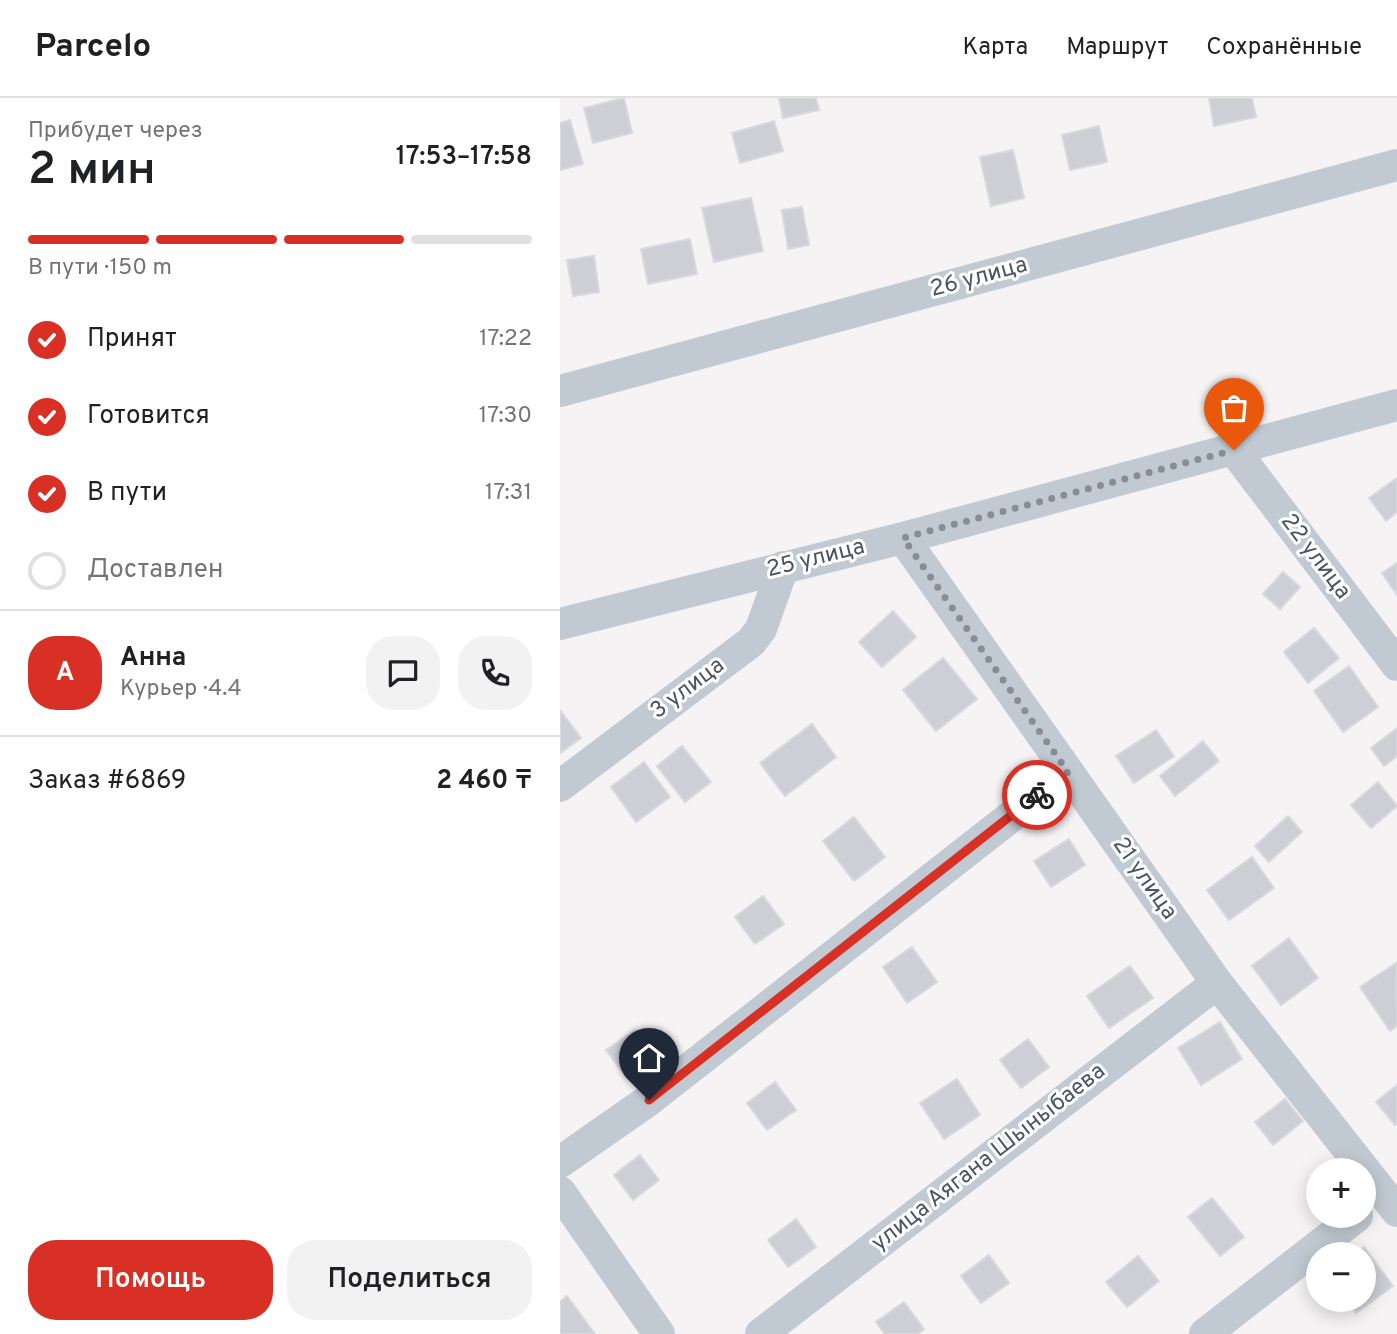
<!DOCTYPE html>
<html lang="ru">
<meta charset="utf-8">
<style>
body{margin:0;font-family:Overpass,sans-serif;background:#f2f2f2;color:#202124;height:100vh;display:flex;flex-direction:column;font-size:26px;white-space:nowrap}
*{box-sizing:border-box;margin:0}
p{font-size:23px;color:#757577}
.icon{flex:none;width:38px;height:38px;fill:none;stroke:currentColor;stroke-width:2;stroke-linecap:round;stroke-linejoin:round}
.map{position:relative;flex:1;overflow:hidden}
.side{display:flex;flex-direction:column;background:#fff;width:560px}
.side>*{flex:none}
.buttons{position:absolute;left:746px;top:1060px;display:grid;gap:14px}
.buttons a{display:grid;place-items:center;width:70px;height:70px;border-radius:50%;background:#fff;box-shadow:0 4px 18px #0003;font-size:35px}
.pin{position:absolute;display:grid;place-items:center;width:60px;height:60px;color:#fff;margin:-72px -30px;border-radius:50% 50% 50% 0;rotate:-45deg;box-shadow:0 0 7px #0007}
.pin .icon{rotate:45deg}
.courier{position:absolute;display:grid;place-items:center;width:70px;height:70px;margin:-35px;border:5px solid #d93025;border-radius:50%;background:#fff;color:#222;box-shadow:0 2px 9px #0007}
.overview em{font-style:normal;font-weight:600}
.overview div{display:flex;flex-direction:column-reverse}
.overview{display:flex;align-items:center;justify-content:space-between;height:119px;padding:0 28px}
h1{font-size:46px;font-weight:600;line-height:52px}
.bar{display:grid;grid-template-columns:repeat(4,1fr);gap:10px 7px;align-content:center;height:84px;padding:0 28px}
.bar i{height:9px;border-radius:5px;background:#e0e0e0}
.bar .current{background:#d93025}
.bar p{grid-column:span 4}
.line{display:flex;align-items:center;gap:18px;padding:0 28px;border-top:2px solid #e0e0e0}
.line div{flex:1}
.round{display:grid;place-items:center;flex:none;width:74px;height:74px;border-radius:28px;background:#f2f2f2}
ol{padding:0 28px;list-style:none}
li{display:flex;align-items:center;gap:21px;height:77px}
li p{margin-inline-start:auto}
li .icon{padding:7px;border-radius:50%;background:#d93025;color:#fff;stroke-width:4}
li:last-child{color:#757577}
li i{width:38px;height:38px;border:4px solid #e0e0e0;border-radius:50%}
.primary-button{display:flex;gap:14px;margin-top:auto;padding:14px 28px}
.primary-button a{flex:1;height:80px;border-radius:28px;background:#d93025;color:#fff;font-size:28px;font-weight:600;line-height:80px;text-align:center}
.primary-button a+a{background:#f2f2f2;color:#202124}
header{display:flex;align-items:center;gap:42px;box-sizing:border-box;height:98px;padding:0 35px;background:#fff;border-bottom:2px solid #e0e0e0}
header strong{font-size:33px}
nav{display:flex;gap:38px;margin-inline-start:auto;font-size:24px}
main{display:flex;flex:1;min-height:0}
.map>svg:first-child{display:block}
.building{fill:#cdcfd5;stroke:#d7d9de;stroke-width:2}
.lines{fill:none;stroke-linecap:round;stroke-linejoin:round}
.minor{stroke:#c1cad2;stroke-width:32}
.done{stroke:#868d94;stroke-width:7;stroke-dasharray:0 12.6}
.route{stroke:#d93025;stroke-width:9}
.labels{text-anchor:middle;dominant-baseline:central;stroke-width:6;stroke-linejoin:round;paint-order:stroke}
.street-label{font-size:23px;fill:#4a5661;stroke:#fff}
</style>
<header>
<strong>Parcelo</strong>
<nav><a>Карта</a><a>Маршрут</a><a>Сохранённые</a></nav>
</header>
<main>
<section class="side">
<div class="overview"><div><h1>2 мин</h1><p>Прибудет через</p></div><em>17:53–17:58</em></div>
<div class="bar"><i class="current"></i><i class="current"></i><i class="current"></i><i></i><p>В пути · 150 m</p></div>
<ol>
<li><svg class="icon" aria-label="check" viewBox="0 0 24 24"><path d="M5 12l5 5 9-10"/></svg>Принят<p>17:22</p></li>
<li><svg class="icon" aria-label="check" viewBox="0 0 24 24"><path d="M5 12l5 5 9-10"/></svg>Готовится<p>17:30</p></li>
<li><svg class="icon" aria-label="check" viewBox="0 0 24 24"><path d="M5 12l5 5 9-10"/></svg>В пути<p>17:31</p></li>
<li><i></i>Доставлен</li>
</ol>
<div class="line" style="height:126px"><b class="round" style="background:#d93025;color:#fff">А</b><div><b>Анна</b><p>Курьер · 4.4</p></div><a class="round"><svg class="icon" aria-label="chat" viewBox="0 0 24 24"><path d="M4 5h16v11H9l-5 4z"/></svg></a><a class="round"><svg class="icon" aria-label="phone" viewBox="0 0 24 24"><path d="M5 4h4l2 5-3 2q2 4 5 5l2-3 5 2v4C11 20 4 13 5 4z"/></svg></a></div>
<div class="line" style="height:91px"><div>Заказ #6869</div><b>2 460 ₸</b></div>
<div class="primary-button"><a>Помощь</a><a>Поделиться</a></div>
</section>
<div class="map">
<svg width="837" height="1236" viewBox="0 0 837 1236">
<rect width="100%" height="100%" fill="#f5f3f3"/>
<path class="building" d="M64 0 72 35 33 45 24 10Z
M219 0H256L259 12 223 20Z
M649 0H692L696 19 654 28Z
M10 22 23 66 0 72V25Z
M214 23 223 53 180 65 172 35Z
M539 28 547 64 510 72 502 37Z
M453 52 464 100 431 108 420 59Z
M191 100 203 153 154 164 142 110Z
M242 109 249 147 228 151 222 112Z
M130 141 137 176 88 186 81 151Z
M34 158 39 194 13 198 7 162Z
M837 380V414L826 423 809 400Z
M837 465V497L822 475Z
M723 474 740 489 720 511 703 496Z
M333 513 356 539 322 569 299 544Z
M754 530 779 560 748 585 724 554Z
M383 560 417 601 376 633 343 592Z
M789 568 818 609 783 634 754 593Z
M0 612 21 640 0 655Z
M252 626 276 659 225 698 200 665Z
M837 630V658L824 668 811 650Z
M596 632 614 658 574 685 556 658Z
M643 643 659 663 615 698 600 678Z
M122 648 151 684 125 704 97 668Z
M84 664 110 699 76 724 51 689Z
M818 684 837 708 811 730 791 707Z
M728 718 742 734 709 764 695 748Z
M294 719 325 759 294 783 263 743Z
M509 741 525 767 491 789 474 763Z
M692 759 714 790 669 822 647 792Z
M203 798 224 826 195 846 175 819Z
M729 840 758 880 721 907 692 868Z
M352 849 377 884 347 905 323 869Z
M836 865 837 928 830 933 800 889Z
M570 868 593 900 549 930 527 898Z
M660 924 682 961 641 987 618 950Z
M75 932 95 959 67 980 46 952Z
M468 941 489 969 461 990 440 962Z
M397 981 420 1017 384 1041 360 1005Z
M215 984 236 1012 207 1032 187 1005Z
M837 987V1026L835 1027 816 1004Z
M725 1001 743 1023 713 1047 695 1024Z
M80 1057 99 1082 73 1102 54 1077Z
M652 1100 684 1139 660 1158 628 1119Z
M236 1121 256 1149 228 1169 208 1142Z
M804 1149 833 1188 796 1215 787 1202H803V1157H793Z
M429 1157 449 1185 421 1205 401 1178Z
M578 1158 599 1183 567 1209 546 1184Z
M7 1198 35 1236H0V1204Z
M344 1204 364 1231 358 1236H325L316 1224Z"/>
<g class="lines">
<path class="minor" d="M0 293 837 67
M674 352 837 567
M343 440 657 885 837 1113
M0 526 343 440 837 307
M0 688 191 544 201 531 223 469
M0 1064 89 1002 508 674
M0 1094 99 1236
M201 1236 657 885
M645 1236 797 1118"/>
</g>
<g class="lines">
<path class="done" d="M477 697 508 674 343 440 674 352"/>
<path class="route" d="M89 1002 477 697"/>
</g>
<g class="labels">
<g class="street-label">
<text transform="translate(419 180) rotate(-15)">26 улица</text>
<text transform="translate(755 459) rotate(53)">22 улица</text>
<text transform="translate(256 461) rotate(-14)">25 улица</text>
<text transform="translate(128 591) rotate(-37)">3 улица</text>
<text transform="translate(584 781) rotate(55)">21 улица</text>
<text transform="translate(429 1060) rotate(-38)">улица Аягана Шыныбаева</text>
</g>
</g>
</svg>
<div class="buttons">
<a>+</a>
<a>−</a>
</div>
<div class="pin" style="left:674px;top:352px;background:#ea580c"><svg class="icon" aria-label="bag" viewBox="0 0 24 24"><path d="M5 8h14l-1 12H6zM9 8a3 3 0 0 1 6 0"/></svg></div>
<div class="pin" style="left:89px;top:1002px;background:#1f2937"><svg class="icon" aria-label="home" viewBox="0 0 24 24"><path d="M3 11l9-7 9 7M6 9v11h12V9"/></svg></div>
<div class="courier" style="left:477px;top:697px"><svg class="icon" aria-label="bike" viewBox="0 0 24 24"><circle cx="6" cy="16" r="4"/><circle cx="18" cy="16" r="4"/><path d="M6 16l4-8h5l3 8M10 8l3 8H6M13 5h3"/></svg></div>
</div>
</main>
